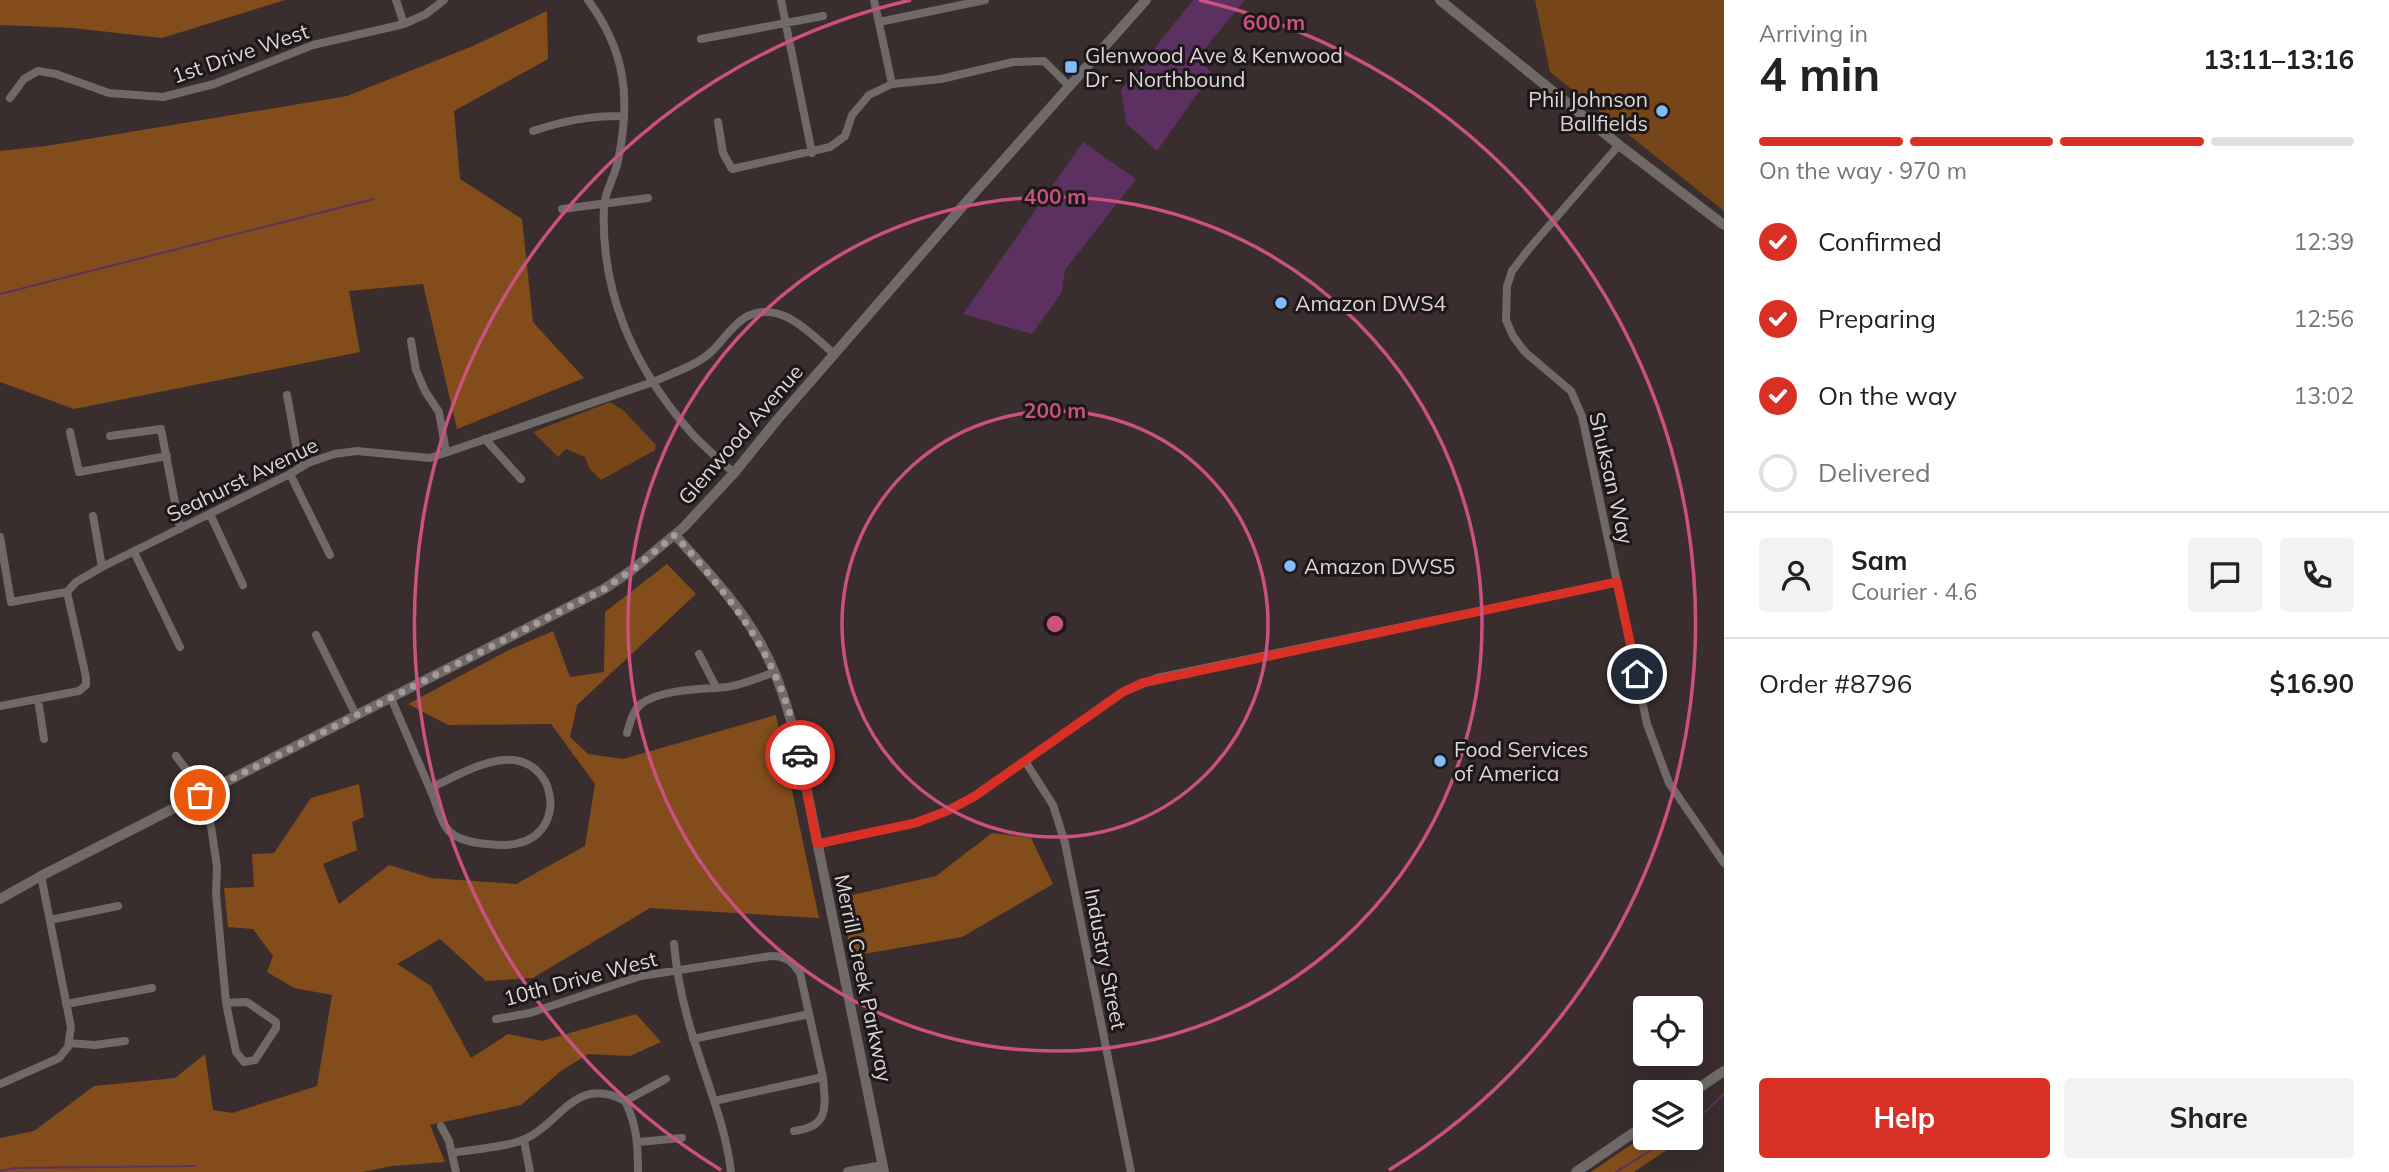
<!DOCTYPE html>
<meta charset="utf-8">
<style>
body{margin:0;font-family:Mulish,sans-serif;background:#f2f2f2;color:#222;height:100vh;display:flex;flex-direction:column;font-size:26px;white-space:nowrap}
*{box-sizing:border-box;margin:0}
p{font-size:23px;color:#767676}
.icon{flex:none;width:38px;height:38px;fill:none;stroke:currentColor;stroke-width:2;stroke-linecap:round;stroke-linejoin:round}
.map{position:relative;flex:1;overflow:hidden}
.panel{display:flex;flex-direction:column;background:#fff;width:665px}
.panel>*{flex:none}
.tools{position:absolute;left:1633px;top:996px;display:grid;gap:14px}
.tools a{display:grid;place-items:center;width:70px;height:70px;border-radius:7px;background:#fff;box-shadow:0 7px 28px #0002;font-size:35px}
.pin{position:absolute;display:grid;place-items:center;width:60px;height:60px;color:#fff;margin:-30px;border:4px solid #fff;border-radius:50%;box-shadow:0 2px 7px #0007}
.courier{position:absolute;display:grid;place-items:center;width:70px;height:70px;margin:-35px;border:5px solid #d93025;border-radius:50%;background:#fff;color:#222;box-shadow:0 2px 9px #0007}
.overview em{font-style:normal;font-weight:700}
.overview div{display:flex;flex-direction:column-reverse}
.overview{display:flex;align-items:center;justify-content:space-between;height:119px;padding:0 35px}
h1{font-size:46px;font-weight:700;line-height:52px}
.bar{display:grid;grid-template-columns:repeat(4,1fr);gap:10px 7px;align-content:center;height:84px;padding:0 35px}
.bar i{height:9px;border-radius:5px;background:#e0e0e0}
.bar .on{background:#d93025}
.bar p{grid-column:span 4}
.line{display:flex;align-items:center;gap:18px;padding:0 35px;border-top:2px solid #e0e0e0}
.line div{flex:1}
.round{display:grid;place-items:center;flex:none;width:74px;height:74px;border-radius:7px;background:#f2f2f2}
ol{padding:0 35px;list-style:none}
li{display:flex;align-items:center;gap:21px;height:77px}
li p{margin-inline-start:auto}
li .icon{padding:7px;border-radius:50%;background:#d93025;color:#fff;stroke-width:4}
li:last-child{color:#767676}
li i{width:38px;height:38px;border:4px solid #e0e0e0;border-radius:50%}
.primary-button{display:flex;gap:14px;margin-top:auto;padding:14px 35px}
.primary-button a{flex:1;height:80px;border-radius:7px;background:#d93025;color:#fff;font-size:28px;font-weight:700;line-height:80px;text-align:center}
.primary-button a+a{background:#f2f2f2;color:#222}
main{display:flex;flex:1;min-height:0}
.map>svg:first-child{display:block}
.green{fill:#764619}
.forest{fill:#824d1b}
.water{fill:#5c3162}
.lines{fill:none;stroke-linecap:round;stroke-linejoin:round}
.stream{stroke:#5c3162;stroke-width:2}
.minor{stroke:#6f6968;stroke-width:8}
.tertiary{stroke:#6f6968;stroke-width:10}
.done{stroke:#a49b9c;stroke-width:7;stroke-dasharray:0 12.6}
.route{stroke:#d93025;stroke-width:9}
.ring{fill:none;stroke:#ca5180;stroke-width:3.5}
.poi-dot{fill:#80bdfa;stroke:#1c1718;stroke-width:2.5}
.labels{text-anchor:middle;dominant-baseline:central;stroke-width:6;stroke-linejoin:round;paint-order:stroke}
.street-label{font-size:21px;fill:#ded6d7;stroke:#1c1718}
.poi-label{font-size:21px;fill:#ded6d7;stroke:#1c1718;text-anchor:start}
.centre{fill:#ca5180;stroke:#1c1718;stroke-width:3.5}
.ring-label{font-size:21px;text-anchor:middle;font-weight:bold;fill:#ca5180;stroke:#1c1718;stroke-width:6;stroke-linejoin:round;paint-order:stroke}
</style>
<main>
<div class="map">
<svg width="1724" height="1172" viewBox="0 0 1724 1172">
<rect width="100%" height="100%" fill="#392d2e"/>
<path class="green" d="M1535 0H1724V211L1550 72Z
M610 402 624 411 656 445 655 450 601 480 589 468 585 457 566 449 558 457 533 432Z"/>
<path class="forest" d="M0 0H285L162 38 73 28 0 25Z
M547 11 548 59 454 111 460 179 522 219 533 322 584 378 457 429 423 284 349 291 360 352 74 409 0 382V151L46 146 347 96 473 46Z
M667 564 696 594 577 705 570 737 588 754 623 759 776 715 819 918 650 908 533 978 486 981 440 939 397 964 431 986 471 1058 508 1034 542 1041 636 1014 661 1042 630 1056 588 1054 561 1071 521 1105 430 1125 445 1162 392 1166 363 1172H0V1138L34 1131 94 1086 175 1078 205 1054 213 1110 232 1113 317 1086 332 995 294 988 267 972 273 956 253 929 228 927 224 888 254 887 252 854 274 853 311 798 359 784 364 817 352 822 357 850 323 864 339 904 389 865 431 878 516 884 585 846 595 784 551 724 448 725 408 704 507 651 553 631 570 677 604 672 605 612Z
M992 833 1031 838 1053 884 962 937 852 956 839 898 936 876Z
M1645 1135V1138H1669L1674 1145 1634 1172H1591Z"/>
<path class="water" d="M1193 0H1245L1197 58 1212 73 1157 151 1126 123 1121 90Z
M1083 142 1136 179 1065 270 1062 292 1032 334 963 314Z"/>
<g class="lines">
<path class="stream" d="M0 294 374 199
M1690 1126 1724 1094
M0 1171 16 1168 195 1166
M1616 1172 1666 1141"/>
<path class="minor" d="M396 0 404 24
M588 0C626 52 631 98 618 161 615 176 605 191 604 206 600 290 633 366 688 429 701 445 718 458 734 473
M781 0 812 153
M874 0 892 84
M879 22 985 0
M701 39 823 16
M10 98 24 79 38 71 56 74 109 93 163 97 214 84 313 45 404 24 426 14 444 0
M718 122 723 153 732 169 830 147 845 136 852 115 869 95 892 84 941 79 1013 62 1044 61 1070 87
M533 131C566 120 590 116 624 116
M1619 145 1528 250 1512 271 1507 286 1506 320 1513 336 1525 352 1571 391 1582 416 1647 724 1669 783 1724 863
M562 209 648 198
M411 341 416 370 425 391 439 412 446 452
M287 395 300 468
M70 432 79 472 167 456
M110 436 161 429 180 529
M485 439 521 479
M290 474 330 555
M210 514 243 585
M93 516 102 567
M0 537 11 602 67 592
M134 552 180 647
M67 592 76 582 102 567 290 474 308 463 334 454 357 451 430 458 653 382C672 373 696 366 711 352 723 341 732 325 746 317 780 299 810 333 834 354
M316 635 356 715
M699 654 716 687
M391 698C405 731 419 763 433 796 437 806 441 822 448 830 457 840 475 843 487 844 497 845 510 846 519 843 568 831 557 756 504 760 479 762 453 778 430 788
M38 699 44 739
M0 706 79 691 86 685V677L67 592
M627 733C630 723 632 712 641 704 660 689 704 689 727 687 743 685 760 677 775 672
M176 756 199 787 211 826 217 867 216 894 226 1003 236 1052 244 1062 255 1060 276 1028V1022L247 1002 226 1003
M1025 761 1053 805 1065 843 1131 1172
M817 844 915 823 947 811 975 796 1123 692 1157 678 1617 582
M50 920 118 906
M674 944C677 977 684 1009 694 1040 707 1083 726 1127 731 1172
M66 1004 152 988
M496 1019 530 1013 641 976 771 956C786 956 792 961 800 973L823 1077C825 1105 831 1127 794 1131
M693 1039 809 1014
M69 1043 95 1045 125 1041
M0 1084 59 1058 68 1047 71 1027 41 876
M625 1101C637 1125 638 1146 638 1172
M714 1101 823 1077
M441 1126 449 1141 456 1172
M524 1140 530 1172
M638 1142 682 1138
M452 1153C473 1149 510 1147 527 1138 562 1121 576 1075 625 1101L666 1079"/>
<path class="tertiary" d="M1440 0 1619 145 1724 225
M675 535C706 570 740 605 762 646 779 677 789 712 798 747L884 1172
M0 899 41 876 604 589 632 570 684 527 734 473 777 420 969 199 1146 0
M1690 1094 1724 1071
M848 1172 883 1166
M1576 1172 1645 1125"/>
</g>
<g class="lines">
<path class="done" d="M200 795 604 589 632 570 675 535C737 605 782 660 800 755"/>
<path class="route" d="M800 755 817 844 915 823 947 811 975 796 1123 692 1142 683 1617 582 1637 674"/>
</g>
<g class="ring">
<circle cx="1055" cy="624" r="213"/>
<circle cx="1055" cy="624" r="427"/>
<path d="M721 1170A640 640 0 0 1 911 0M1199 0A640 640 0 0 1 1389 1170"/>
</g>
<g class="poi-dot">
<rect x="1064" y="60" width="14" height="14" rx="3.5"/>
<circle cx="1662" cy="111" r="7"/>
<circle cx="1281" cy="303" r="7"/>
<circle cx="1290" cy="566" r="7"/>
<circle cx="1440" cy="761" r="7"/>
</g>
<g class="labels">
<g class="street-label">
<text transform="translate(240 53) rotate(-19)">1st Drive West</text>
<text transform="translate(740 434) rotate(-49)">Glenwood Avenue</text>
<text transform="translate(1612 478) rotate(77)">Shuksan Way</text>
<text transform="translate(242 479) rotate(-26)">Seahurst Avenue</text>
<text transform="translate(1106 959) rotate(79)">Industry Street</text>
<text transform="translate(580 978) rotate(-15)">10th Drive West</text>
<text transform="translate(864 978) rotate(78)">Merrill Creek Parkway</text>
</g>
<g class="poi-label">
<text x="1085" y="55">Glenwood Ave &amp; Kenwood<tspan x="1085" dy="24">Dr - Northbound</tspan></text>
<text x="1648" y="99" text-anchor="end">Phil Johnson<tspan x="1648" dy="24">Ballfields</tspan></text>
<text x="1295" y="303">Amazon DWS4</text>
<text x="1304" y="566">Amazon DWS5</text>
<text x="1454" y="749">Food Services<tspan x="1454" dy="24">of America</tspan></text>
</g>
</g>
<circle cx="1055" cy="624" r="10" class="centre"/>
<g class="ring-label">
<text x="1274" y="30">600 m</text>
<text x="1055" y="204">400 m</text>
<text x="1055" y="418">200 m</text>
</g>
</svg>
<div class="tools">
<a><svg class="icon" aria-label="locate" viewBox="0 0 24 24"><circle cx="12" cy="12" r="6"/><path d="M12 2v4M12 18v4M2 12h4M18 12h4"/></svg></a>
<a><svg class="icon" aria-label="layers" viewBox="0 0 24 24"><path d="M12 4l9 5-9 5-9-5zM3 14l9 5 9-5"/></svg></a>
</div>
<div class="pin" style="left:200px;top:795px;background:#ea580c"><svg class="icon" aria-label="bag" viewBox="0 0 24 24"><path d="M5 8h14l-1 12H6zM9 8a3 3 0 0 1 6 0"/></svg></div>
<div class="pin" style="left:1637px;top:674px;background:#1f2937"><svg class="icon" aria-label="home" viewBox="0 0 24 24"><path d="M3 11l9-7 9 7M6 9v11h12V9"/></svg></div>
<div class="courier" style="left:800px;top:755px"><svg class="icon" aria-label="car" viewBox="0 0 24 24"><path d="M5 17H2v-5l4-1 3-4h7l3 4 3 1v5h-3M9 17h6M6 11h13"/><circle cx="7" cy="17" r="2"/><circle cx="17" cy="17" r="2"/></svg></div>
</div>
<section class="panel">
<div class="overview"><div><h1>4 min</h1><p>Arriving in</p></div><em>13:11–13:16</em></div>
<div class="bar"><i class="on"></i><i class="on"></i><i class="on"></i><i></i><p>On the way · 970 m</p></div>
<ol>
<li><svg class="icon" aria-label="check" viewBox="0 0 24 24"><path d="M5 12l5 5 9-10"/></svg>Confirmed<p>12:39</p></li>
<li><svg class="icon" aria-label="check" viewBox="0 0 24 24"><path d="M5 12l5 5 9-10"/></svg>Preparing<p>12:56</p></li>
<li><svg class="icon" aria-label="check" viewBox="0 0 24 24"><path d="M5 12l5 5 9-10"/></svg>On the way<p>13:02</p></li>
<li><i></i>Delivered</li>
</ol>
<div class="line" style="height:126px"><a class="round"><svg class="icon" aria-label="person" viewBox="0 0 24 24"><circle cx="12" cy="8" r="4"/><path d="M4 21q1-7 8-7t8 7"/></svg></a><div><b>Sam</b><p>Courier · 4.6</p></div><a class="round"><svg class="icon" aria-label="chat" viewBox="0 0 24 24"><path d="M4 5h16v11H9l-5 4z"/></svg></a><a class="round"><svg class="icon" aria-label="phone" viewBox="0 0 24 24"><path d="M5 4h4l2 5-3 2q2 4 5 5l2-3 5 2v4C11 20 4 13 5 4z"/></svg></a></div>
<div class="line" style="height:91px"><div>Order #8796</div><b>$16.90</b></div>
<div class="primary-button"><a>Help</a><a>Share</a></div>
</section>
</main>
